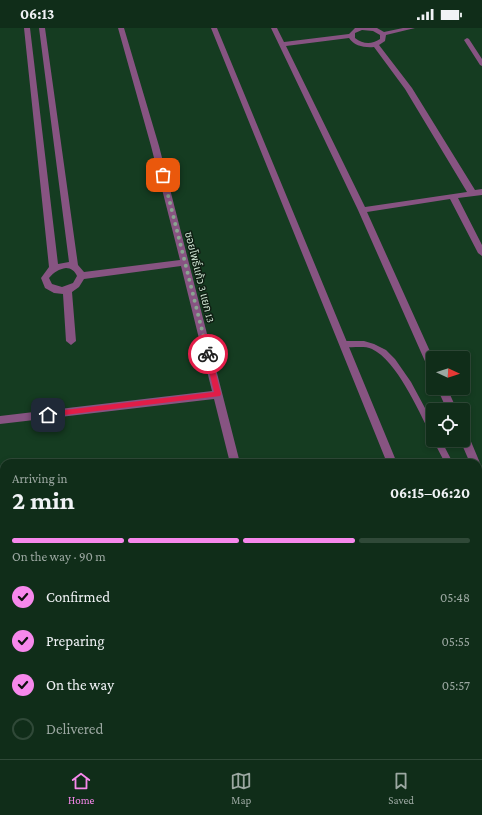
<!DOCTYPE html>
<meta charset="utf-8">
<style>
body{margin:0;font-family:"Crimson Pro","Noto Sans Thai",serif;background:#193522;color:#f1f3f6;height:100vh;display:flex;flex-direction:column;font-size:15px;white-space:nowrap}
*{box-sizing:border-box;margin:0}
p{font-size:13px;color:#9ca8a2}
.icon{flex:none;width:22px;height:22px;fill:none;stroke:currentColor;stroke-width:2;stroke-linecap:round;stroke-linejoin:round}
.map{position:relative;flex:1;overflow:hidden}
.drawer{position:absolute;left:0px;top:431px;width:482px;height:300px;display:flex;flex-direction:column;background:#102d19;border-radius:12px 12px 0 0;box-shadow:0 2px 6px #0003,0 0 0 1px #304938}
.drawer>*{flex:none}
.needle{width:26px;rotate:93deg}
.fabs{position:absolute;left:426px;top:323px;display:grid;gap:8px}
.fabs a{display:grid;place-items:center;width:44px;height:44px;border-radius:4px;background:#102d19;box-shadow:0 2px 6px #0003,0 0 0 1px #304938;font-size:20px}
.pin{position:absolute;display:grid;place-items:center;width:34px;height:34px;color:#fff;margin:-17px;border-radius:8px;box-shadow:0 2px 6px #0006}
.courier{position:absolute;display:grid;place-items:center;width:40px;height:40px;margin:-20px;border:3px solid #e11d48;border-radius:50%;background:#fff;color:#222;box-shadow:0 1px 5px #0007}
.head em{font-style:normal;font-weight:700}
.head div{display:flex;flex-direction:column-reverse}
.head{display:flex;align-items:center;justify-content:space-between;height:68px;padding:0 12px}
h1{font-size:26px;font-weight:700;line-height:30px}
.bar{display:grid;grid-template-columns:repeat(4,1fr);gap:6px 4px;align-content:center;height:48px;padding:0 12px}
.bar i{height:5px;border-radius:3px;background:#304938}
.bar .on{background:#f788ec}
.bar p{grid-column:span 4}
ol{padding:0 12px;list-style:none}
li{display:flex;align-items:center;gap:12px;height:44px}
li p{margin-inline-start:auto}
li .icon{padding:4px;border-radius:50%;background:#f788ec;color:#111;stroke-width:4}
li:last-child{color:#9ca8a2}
li i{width:22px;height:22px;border:2px solid #304938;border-radius:50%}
.status{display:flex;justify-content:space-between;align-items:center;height:28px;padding:0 20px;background:#102d19;direction:ltr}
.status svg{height:11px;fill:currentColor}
.menu{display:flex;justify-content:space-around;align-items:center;height:56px;border-top:1px solid #304938;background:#102d19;font-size:11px;color:#9ca8a2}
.menu a{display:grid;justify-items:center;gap:2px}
.menu .on{color:#f788ec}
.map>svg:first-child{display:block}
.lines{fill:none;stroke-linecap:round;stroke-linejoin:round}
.service{fill:#875482;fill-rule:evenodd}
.minor{fill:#875482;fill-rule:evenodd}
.tertiary{fill:#875482;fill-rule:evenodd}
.route{fill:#e11d48}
.done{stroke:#89a590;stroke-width:4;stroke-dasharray:0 7.2}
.labels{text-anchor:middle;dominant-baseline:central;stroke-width:3;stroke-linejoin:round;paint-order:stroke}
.street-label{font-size:11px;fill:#c8ddcc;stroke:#0f1f13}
</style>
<div class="status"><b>06:13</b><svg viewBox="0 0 49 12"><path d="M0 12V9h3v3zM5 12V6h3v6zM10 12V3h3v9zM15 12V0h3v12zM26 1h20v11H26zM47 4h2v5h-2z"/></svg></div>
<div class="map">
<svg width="482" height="731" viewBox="0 0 482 731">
<rect width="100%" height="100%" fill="#153c21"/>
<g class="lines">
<path class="service" d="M344 313H364L374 316 386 322 395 331 411 354 433 395V406L430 405C418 382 397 333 372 321 363 317 351 321 341 318L340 316 341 314Z
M433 412H441L453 435H445Z
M478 488 482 491V503L478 500Z"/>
<path class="minor" d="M24 0H30L58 236 69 234 39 0H45L78 237 84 244 180 232 151 118 118 0H124L159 118 240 435H230L214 371 0 396V388L212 363 181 238 84 251 79 259 72 264 76 313 71 317 66 313 63 266 54 265 45 260 41 250 49 239ZM66 240C71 240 75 243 77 248L73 255 62 259 52 256 49 250C54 244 59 241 66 240Z
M211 0H217L397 435H387Z
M271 0H277L284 14 349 6 355 0H377L384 4 403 0H415L386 7 385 13 379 17 412 60 475 162 482 161V167L458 170 482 217V228L478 225 450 171 367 184 433 330V344L430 343 428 340 358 182ZM362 2 373 3 380 7V11C371 17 363 16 355 10V5ZM349 10C354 18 365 20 374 19L405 61 467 164 365 179 286 18Z
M467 10 469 11 482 31V38L480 37 464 12Z
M437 360H447L457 382H447Z
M463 403 467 404 480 435 479 437 482 438V455L478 453V435H470L460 412H463Z
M376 727H390L392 731H378Z"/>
<path class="tertiary" d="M482 592V604L478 606V594Z
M168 727H194L192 731H166Z"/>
</g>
<path class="route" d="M208 324 211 326 221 366 220 368 48 389 44 387 48 384 214 364 205 326Z"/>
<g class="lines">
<path class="done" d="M163 147 208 326"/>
</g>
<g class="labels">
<g class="street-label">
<text transform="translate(200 249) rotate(76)">ซอยโพธิ์แก้ว 3 แยก 13</text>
</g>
</g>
</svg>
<div class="fabs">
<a><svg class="needle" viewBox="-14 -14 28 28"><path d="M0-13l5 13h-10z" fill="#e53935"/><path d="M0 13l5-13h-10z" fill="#9ca8a2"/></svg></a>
<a><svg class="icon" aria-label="locate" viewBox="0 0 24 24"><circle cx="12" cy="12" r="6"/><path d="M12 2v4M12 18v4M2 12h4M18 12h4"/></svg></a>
</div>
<div class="pin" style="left:163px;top:147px;background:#ea580c"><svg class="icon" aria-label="bag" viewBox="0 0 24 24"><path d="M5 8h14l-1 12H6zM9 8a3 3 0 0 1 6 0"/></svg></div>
<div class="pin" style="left:48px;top:387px;background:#1f2937"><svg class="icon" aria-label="home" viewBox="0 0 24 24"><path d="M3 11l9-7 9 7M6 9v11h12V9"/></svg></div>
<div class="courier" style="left:208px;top:326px"><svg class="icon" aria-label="bike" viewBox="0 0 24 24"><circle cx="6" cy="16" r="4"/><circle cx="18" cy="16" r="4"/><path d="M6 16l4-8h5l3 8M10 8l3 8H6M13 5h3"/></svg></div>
<section class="drawer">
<div class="head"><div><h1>2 min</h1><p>Arriving in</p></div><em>06:15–06:20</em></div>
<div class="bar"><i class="on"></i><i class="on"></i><i class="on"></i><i></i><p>On the way · 90 m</p></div>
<ol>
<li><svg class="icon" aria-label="check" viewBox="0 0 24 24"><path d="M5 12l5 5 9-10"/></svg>Confirmed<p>05:48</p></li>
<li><svg class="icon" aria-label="check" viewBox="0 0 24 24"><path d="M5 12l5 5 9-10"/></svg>Preparing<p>05:55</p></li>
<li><svg class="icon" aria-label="check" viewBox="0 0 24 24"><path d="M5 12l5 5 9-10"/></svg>On the way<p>05:57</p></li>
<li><i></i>Delivered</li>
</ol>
</section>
</div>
<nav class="menu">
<a class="on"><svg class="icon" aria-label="home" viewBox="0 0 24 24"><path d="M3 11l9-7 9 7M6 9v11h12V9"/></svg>Home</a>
<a><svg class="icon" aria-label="map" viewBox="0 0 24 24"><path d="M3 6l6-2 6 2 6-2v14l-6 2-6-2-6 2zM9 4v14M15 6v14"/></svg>Map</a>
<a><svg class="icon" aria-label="saved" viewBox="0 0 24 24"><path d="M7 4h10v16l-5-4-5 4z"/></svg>Saved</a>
</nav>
